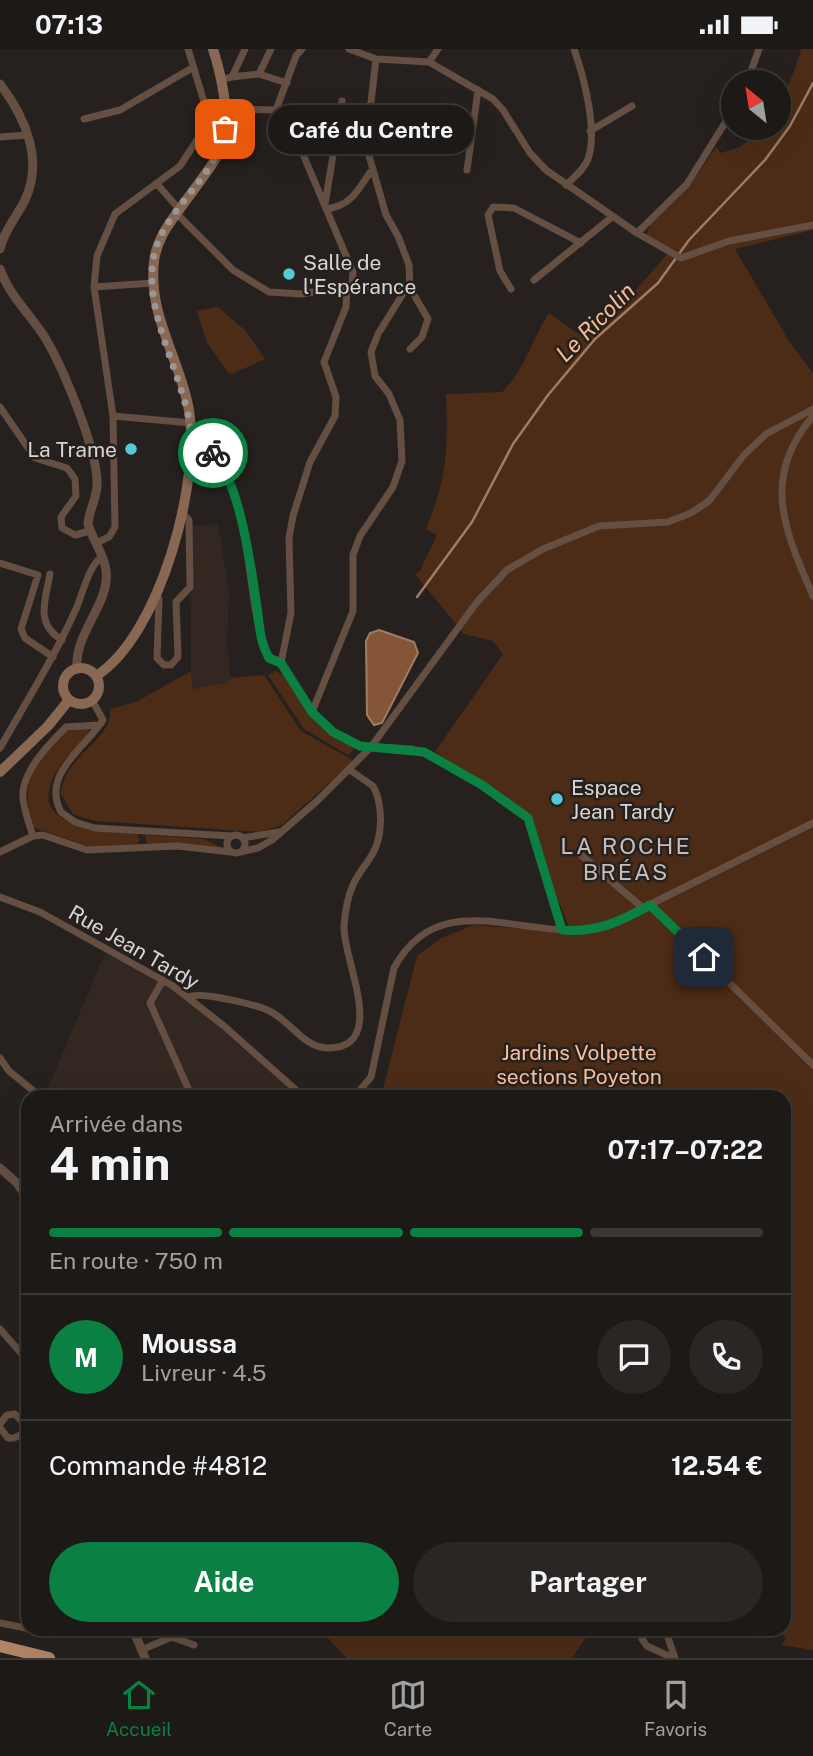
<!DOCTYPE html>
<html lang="fr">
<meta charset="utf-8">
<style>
body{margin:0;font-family:"Public Sans",sans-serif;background:#292623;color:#f1f3f6;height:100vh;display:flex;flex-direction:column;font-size:26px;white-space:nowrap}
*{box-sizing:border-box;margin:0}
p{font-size:23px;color:#a0a0a1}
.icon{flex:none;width:38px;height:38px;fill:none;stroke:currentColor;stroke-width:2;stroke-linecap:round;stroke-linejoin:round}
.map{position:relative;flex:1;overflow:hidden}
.panel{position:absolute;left:21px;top:1041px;width:770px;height:546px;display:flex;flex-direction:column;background:#1c1916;border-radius:21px;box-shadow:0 7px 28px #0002,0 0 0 2px #3a3835}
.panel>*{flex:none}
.needle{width:46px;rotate:330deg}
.fabs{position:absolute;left:721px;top:21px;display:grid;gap:14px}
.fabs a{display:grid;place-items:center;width:70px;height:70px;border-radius:50%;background:#1c1916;box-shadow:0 7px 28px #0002,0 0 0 2px #3a3835;font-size:35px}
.pin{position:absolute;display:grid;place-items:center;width:60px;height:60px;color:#fff;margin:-30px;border-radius:14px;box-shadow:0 4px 10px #0006}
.courier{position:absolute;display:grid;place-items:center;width:70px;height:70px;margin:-35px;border:5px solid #0b8043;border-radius:50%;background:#fff;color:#222;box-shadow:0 2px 9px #0007}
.bubble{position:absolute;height:49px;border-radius:24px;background:#1c1916;box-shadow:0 7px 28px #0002,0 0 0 2px #3a3835;font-size:23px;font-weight:700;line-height:49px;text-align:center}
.headline em{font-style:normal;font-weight:700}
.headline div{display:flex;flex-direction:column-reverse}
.headline{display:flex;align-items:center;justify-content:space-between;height:119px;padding:0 28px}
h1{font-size:46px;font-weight:700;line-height:52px}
.bar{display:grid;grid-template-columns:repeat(4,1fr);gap:10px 7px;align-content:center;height:84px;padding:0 28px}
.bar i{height:9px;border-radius:5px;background:#3a3835}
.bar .selected{background:#0b8043}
.bar p{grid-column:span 4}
.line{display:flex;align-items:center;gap:18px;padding:0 28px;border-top:2px solid #3a3835}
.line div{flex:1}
.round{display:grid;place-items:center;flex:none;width:74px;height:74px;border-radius:37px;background:#292623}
.action{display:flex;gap:14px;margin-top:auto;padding:14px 28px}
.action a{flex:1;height:80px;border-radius:42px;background:#0b8043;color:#fff;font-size:28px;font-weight:700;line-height:80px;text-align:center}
.action a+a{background:#292623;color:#f1f3f6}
.status{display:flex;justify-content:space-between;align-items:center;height:49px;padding:0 35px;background:#1c1916;direction:ltr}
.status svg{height:19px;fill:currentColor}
.dock{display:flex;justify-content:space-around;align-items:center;height:98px;border-top:2px solid #3a3835;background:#1c1916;font-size:19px;color:#a0a0a1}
.dock a{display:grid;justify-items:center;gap:4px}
.dock .selected{color:#0b8043}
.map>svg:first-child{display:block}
.built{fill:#322821}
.green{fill:#4c2c16}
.water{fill:#845637;stroke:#9e7c66;stroke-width:2}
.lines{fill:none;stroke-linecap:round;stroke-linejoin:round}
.stream{stroke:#9e7c66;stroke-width:2.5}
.minor{stroke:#644f42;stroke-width:7}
.tertiary{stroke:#644f42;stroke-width:9}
.secondary{stroke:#886853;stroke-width:10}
.trunk{stroke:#b18466;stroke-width:12}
.done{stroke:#9a9694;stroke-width:7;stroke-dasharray:0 12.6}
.route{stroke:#0b8043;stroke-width:9}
.poi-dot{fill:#52cbd7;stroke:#26211e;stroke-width:2.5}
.labels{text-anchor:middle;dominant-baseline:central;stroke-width:5;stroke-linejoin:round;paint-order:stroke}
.poi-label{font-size:21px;fill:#d9d5d3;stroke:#26211e;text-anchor:start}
.street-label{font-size:21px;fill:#d9d5d3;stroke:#26211e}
.park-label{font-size:21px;fill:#fbc09a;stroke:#26211e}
.water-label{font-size:23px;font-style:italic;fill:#f6bb95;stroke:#26211e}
.neighbourhood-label{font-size:23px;letter-spacing:2px;fill:#c4bdb9;stroke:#26211e}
</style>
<div class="status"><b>07:13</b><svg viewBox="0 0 49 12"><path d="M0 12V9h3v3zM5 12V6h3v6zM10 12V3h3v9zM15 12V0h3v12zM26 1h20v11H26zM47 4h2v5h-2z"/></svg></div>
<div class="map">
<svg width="813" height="1609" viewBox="0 0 813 1609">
<rect width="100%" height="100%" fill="#26211e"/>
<path class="built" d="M218 475 229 542 227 598 231 629 227 634 191 640 190 477Z
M105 904 173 937 304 1048H44Z"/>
<path class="green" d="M801 0H813V181L735 200 789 292 813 324V1601L782 1596 786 1589 777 1580H784V1048H381L417 907 440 890 473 876 571 883 546 821 532 768 435 703 503 605 493 592 464 585 415 525 420 522 437 486 426 480C447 430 448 399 446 345L502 343C524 322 532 290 549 264L580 286 634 243 670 202 646 187 650 176 690 137 716 98 721 104 740 98 762 79H779C779 49 794 29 801 0Z
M218 258 246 282 265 310 230 326 207 294 197 262Z
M191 622 192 640 227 634 231 629 264 626 301 682 354 712 282 776 260 783 95 772 73 765 61 745C62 707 114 691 110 660L136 653Z
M275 622 283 626 317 674 355 699 348 706 304 680 268 626Z
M90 679C85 693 69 704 60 717 18 781 101 778 137 785L140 791 137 795 90 798 32 778C21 725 32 720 66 682Z
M145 786 204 790 223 799 147 795Z
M326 1580H592L572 1609H347L328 1589Z"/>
<path class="water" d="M379 581 414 593 418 604 382 674 374 676 367 666 366 592 370 584Z"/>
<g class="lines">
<path class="stream" d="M417 548 472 473 513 395 548 346 595 290 658 234 689 191 765 111 790 77 813 34"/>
<path class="minor" d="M349 0 376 10 429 13 493 50 503 61 530 104 546 121 637 184 681 209 729 192 813 176
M376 10 366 96 386 166 398 187 409 216 410 239 428 270 422 288 410 300
M429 13 438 0
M259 25 271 0
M232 28 259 25 287 34
M228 29 232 28 245 0
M747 33 759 0
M224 60 276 61 296 7 302 0
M276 61 288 70 353 223 352 236
M84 70 120 61 192 19
M590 82 632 57
M0 88 28 86
M304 105 309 71
M467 121 478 41
M157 135 179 160
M566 136C574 128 584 121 588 110 598 82 584 28 574 0
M325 155 342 52
M326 160C351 157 358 141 371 122
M176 164 233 221 269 243 302 245 352 236 404 243
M637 184 687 135 733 61
M534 231 612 168
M94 238 153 234
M511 240 500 222 488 166 493 158 514 159 581 194
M0 358 35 409 67 419 75 430 76 447 61 468 62 479 75 486 90 482
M113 367 191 374
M813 367C760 429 785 482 813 547
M192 391C257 412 242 558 269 609L281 614 312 663 333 683 360 697 412 700 433 707 482 736 528 769 562 881
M96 494 109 488 115 478 113 367 94 238 97 207 115 165 180 117 207 76 205 56 188 0
M0 514 38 526 21 580 25 589 53 608
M50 525C45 552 35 575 62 591
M154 549 159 550 157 609 164 616H171L178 608 176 553 190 538 189 471 181 463
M281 614 291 564 289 489 293 467 310 413 335 367 336 348 324 313 346 258 347 236
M92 651 103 671C85 699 41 725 61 763L75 773 95 779 232 787
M312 663 353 562V506L360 487 393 438 402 412 400 371 389 345 375 327 371 303 378 285 404 243 410 239
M0 699C26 653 54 609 76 560 83 545 88 517 102 508
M227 795a9 9 0 1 1 18 0a9 9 0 1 1-18 0Z
M33 787 43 786 87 801 177 797 231 803
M242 789 279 783
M581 799V806L644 860
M0 803 33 787C29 775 24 761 23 749 21 723 49 695 66 678L99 676
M240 803 258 799 272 791 317 752 371 698 477 553 507 521 543 500 599 477 668 473 691 464 709 452 744 406 766 385 813 360
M0 848 40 863 173 937 224 977 304 1048
M650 856 813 1016
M163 931 150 954 192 1048
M189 948C200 942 259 956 271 963 291 973 304 999 328 999 390 999 342 909 344 877 345 863 347 849 353 836 358 824 367 815 373 804 383 786 383 755 373 737L350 721
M0 1009 9 1022 41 1048
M354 1048 371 1028 394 919C442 830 533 898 607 877L813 774
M0 1280 28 1312
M0 1375 7 1366 15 1365 25 1376C24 1385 17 1390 8 1389L0 1379
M0 1574 56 1585 77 1580
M643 1580 642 1590 647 1597 673 1609
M665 1580 675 1609
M141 1601 172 1588 194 1596"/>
<path class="tertiary" d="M0 35C25 68 44 111 25 151 17 167 4 182 0 200
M0 220C9 246 29 264 44 287 62 316 97 400 97 433 98 448 89 460 88 475 92 490 104 505 106 521 111 554 74 583 77 620
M0 1119 17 1134 28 1150
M133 1580 145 1609"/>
<path class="secondary" d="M63 637a18 18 0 1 1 36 0a18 18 0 1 1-36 0Z
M96 627C160 587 203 429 188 356 178 307 148 265 154 213 156 193 167 177 179 161 191 144 205 127 216 109 234 78 223 32 213 0
M0 723 48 677 69 651"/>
<path class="trunk" d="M0 1597 49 1609"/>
</g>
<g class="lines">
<path class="done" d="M213 404 192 391C188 330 137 259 156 199 170 155 217 127 225 80"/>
<path class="route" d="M213 404C240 434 251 517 257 558 260 578 259 591 269 609L281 614 312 663 333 683 360 697 424 703 482 736 528 769 562 881C596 884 622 872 650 856L704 908"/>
</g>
<g class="poi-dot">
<circle cx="289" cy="225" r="7"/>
<circle cx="131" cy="400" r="7"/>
<circle cx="557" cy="750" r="7"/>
</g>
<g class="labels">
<g class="poi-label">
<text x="303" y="213">Salle de<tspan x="303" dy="24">l'Espérance</tspan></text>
<text x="117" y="400" text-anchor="end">La Trame</text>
<text x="571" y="738">Espace<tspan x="571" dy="24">Jean Tardy</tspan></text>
</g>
<g class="street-label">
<text transform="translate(134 898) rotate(30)">Rue Jean Tardy</text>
</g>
<g class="park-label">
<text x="579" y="1003">Jardins Volpette<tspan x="579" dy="24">sections Poyeton</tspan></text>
</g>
<g class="water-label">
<text transform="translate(595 273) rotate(-45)">Le Ricolin</text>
</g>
<g class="neighbourhood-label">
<text x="626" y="796">LA ROCHE<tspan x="626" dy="26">BRÉAS</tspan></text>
</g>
</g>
</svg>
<div class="fabs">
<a><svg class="needle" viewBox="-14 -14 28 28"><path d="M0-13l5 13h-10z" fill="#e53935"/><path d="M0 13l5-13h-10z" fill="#a0a0a1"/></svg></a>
</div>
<div class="pin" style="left:225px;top:80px;background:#ea580c"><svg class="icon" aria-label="bag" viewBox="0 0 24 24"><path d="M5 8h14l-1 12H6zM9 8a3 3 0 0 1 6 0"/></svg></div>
<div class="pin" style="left:704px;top:908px;background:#1f2937"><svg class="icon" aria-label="home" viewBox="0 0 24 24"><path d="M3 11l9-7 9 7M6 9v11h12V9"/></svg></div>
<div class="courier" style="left:213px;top:404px"><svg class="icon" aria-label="bike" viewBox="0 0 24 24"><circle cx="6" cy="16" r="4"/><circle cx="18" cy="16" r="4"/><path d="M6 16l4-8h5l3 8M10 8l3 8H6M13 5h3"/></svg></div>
<div class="bubble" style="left:268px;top:56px;width:206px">Café du Centre</div>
<section class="panel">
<div class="headline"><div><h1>4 min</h1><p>Arrivée dans</p></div><em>07:17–07:22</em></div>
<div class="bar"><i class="selected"></i><i class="selected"></i><i class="selected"></i><i></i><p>En route · 750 m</p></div>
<div class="line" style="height:126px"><b class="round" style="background:#0b8043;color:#fff">M</b><div><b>Moussa</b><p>Livreur · 4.5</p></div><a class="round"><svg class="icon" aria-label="chat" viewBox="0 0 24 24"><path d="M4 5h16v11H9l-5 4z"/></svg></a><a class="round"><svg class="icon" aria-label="phone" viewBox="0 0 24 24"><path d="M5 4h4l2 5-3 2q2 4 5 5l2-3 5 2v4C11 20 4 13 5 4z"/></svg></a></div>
<div class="line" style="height:91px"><div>Commande #4812</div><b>12.54 €</b></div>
<div class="action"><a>Aide</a><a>Partager</a></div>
</section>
</div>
<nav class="dock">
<a class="selected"><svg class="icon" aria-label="home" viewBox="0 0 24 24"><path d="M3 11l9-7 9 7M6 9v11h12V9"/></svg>Accueil</a>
<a><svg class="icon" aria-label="map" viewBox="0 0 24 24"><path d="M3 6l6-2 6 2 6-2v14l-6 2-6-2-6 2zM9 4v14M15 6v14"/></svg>Carte</a>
<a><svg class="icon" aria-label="saved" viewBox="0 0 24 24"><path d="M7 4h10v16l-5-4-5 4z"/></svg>Favoris</a>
</nav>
